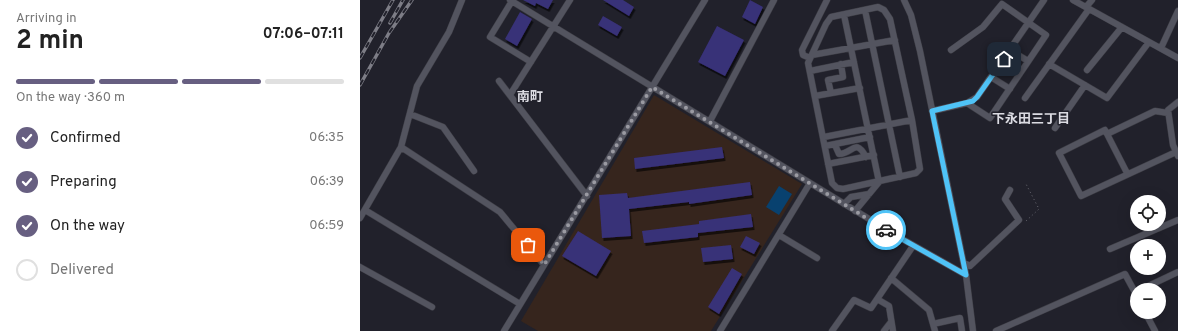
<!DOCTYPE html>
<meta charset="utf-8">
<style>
body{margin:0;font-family:Overpass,"Noto Sans JP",sans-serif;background:#f2f2f2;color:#222;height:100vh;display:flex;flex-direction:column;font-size:15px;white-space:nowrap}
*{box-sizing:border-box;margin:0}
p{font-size:13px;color:#767676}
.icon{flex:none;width:22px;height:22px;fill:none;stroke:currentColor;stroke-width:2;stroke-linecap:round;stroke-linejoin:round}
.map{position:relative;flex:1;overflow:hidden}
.sheet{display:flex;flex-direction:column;background:#fff;width:360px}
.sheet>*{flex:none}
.controls{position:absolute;left:770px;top:195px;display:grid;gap:8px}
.controls a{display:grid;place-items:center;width:36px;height:36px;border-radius:50%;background:#fff;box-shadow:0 4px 16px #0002;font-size:20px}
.pin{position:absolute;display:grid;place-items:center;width:34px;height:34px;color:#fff;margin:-17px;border-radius:8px;box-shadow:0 2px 6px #0006}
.courier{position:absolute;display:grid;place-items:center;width:40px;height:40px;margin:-20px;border:3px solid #4fc3f7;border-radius:50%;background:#fff;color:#222;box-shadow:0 1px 5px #0007}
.head em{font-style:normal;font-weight:700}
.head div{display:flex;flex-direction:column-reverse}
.head{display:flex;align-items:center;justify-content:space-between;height:68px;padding:0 16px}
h1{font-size:26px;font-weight:700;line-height:30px}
.bar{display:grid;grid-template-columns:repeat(4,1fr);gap:6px 4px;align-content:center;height:48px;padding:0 16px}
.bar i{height:5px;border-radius:3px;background:#e0e0e0}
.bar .active{background:#675f81}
.bar p{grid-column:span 4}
ol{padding:0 16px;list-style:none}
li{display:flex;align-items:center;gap:12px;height:44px}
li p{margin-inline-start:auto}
li .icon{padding:4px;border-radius:50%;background:#675f81;color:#fff;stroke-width:4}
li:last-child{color:#767676}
li i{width:22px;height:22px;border:2px solid #e0e0e0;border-radius:50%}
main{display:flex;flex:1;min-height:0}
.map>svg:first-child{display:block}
.education{fill:#36251d}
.water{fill:#08416f}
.building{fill:#383078;filter:url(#shadow)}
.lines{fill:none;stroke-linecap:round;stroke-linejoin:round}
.minor-casing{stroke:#3d3d45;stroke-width:7}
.path{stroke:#6b6b74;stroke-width:1;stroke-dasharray:1 3;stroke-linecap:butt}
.minor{stroke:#53545f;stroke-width:6}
.rail-casing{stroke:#7d7d86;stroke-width:3.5}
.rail{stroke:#21212b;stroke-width:2;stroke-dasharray:6;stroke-linecap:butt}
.done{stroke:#9a9aa2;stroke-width:4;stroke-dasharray:0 7.2}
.route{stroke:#4fc3f7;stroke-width:5}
.labels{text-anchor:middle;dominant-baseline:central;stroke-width:3;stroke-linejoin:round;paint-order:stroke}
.neighbourhood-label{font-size:13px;font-weight:bold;fill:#dbdbe2;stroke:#21212b}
</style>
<main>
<section class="sheet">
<div class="head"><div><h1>2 min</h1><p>Arriving in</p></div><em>07:06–07:11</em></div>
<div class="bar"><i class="active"></i><i class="active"></i><i class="active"></i><i></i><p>On the way · 360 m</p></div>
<ol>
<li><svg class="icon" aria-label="check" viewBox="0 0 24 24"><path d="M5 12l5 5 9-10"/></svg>Confirmed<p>06:35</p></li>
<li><svg class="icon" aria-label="check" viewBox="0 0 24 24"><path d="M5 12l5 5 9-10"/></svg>Preparing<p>06:39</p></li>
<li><svg class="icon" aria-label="check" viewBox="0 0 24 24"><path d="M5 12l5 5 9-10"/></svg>On the way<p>06:59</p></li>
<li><i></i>Delivered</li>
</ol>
</section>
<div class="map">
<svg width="818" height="331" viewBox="0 0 818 331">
<defs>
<filter id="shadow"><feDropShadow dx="1.5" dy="3" stdDeviation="0" flood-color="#0009"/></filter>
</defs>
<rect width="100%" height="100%" fill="#21212b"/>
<path class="education" d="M294 95 442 184 351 331H178L161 321Z"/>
<path class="water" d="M419 186 432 194 419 215 406 207Z"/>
<path class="building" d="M163 0H193L188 9 176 3 175 6Z
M243 0H263L274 7 269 16Z
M390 0 403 7 395 24 382 17Z
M160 12 172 19 157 46 145 39Z
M243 16 262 27 257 36 238 25Z
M357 26 384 40 365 76 338 62Z
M362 147 364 158 275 169 274 158Z
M390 182 392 195 329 204V202L269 209 271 236 242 238 239 195 267 193 268 198Z
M391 214 393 227 338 233V237L284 243 282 231 339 224V221Z
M218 231 251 251 236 276 202 256Z
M386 236 400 243 394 254 380 247Z
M371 245 373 259 343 262 341 248Z
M372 268 382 274 359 314 348 307Z"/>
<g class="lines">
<g class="minor-casing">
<path id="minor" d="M150 0 537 236 606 275
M544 0 551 15 560 51 606 275 613 331
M713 0 818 58
M152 1 130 37 171 62
M518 7 524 10 530 19 552 120 560 169 556 173 483 189 477 188 472 183 448 63 466 24 471 17Z
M726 7 732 0
M505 10 540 177
M484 15 519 182 495 211
M801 48 818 11
M591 50 623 27 642 4 686 35 630 118 607 103
M650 50 668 61
M452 55 535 40
M450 58 443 55 442 50 467 0
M689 64 747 98 789 42
M727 70 762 27
M450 71 494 62
M631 77 650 89
M139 81 227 196
M471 93 468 80 483 77 481 64
M150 95 210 0
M455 96 500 88
M665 98 729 9
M818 102 808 110 813 145 818 156
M572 111 607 103 617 97 684 0
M50 114 83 127 114 171
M350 121 414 0
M695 128 725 85
M747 134 795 111 808 113
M464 137 552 120
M475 145 479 154C493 154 495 137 506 157
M465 146 510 137
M41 147 140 212 184 265
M468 164 514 155
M767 173 745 130 699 153 721 196 816 152
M484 204 491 197 509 194
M5 210 160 304
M0 218 41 147 57 86 89 32 102 0
M419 235 457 258
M750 249 818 220
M604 263 610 266 659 220 645 199 650 190
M0 267 72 307
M531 278 569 310 575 331
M780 290 818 272
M517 299 529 306 533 331
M785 312 795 331
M573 324 600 318 602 331
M144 331 345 0
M360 331 450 183
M472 331 494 300 511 308 553 246
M524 331 531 322
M636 331 765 274 777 296"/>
</g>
<path class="path" d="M666 221 679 209 666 184"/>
<use href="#minor" class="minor"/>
<g class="rail-casing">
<path id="rail" d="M30 23 43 0
M0 58 33 0
M0 85 29 33 52 0"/>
</g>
<use href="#rail" class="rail"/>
</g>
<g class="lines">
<path class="done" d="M168 245 184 265 292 87 526 230"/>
<path class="route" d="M526 230 606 275 572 111 613 101 617 97 644 59"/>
</g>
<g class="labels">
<g class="neighbourhood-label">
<text x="170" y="98">南町</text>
<text x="671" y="120">下永田三丁目</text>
</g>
</g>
</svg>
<div class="controls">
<a><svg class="icon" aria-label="locate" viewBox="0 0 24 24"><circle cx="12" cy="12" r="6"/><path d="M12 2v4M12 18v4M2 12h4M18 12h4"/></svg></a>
<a>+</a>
<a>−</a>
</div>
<div class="pin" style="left:168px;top:245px;background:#ea580c"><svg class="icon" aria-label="bag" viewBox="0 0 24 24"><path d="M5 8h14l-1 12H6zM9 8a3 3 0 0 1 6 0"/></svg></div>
<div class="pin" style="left:644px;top:59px;background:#1f2937"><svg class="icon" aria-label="home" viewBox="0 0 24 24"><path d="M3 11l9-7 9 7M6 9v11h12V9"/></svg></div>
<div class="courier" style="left:526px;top:230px"><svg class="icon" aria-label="car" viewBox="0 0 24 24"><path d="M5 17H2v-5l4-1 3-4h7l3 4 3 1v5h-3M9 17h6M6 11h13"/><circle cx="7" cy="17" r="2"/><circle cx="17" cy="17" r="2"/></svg></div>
</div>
</main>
